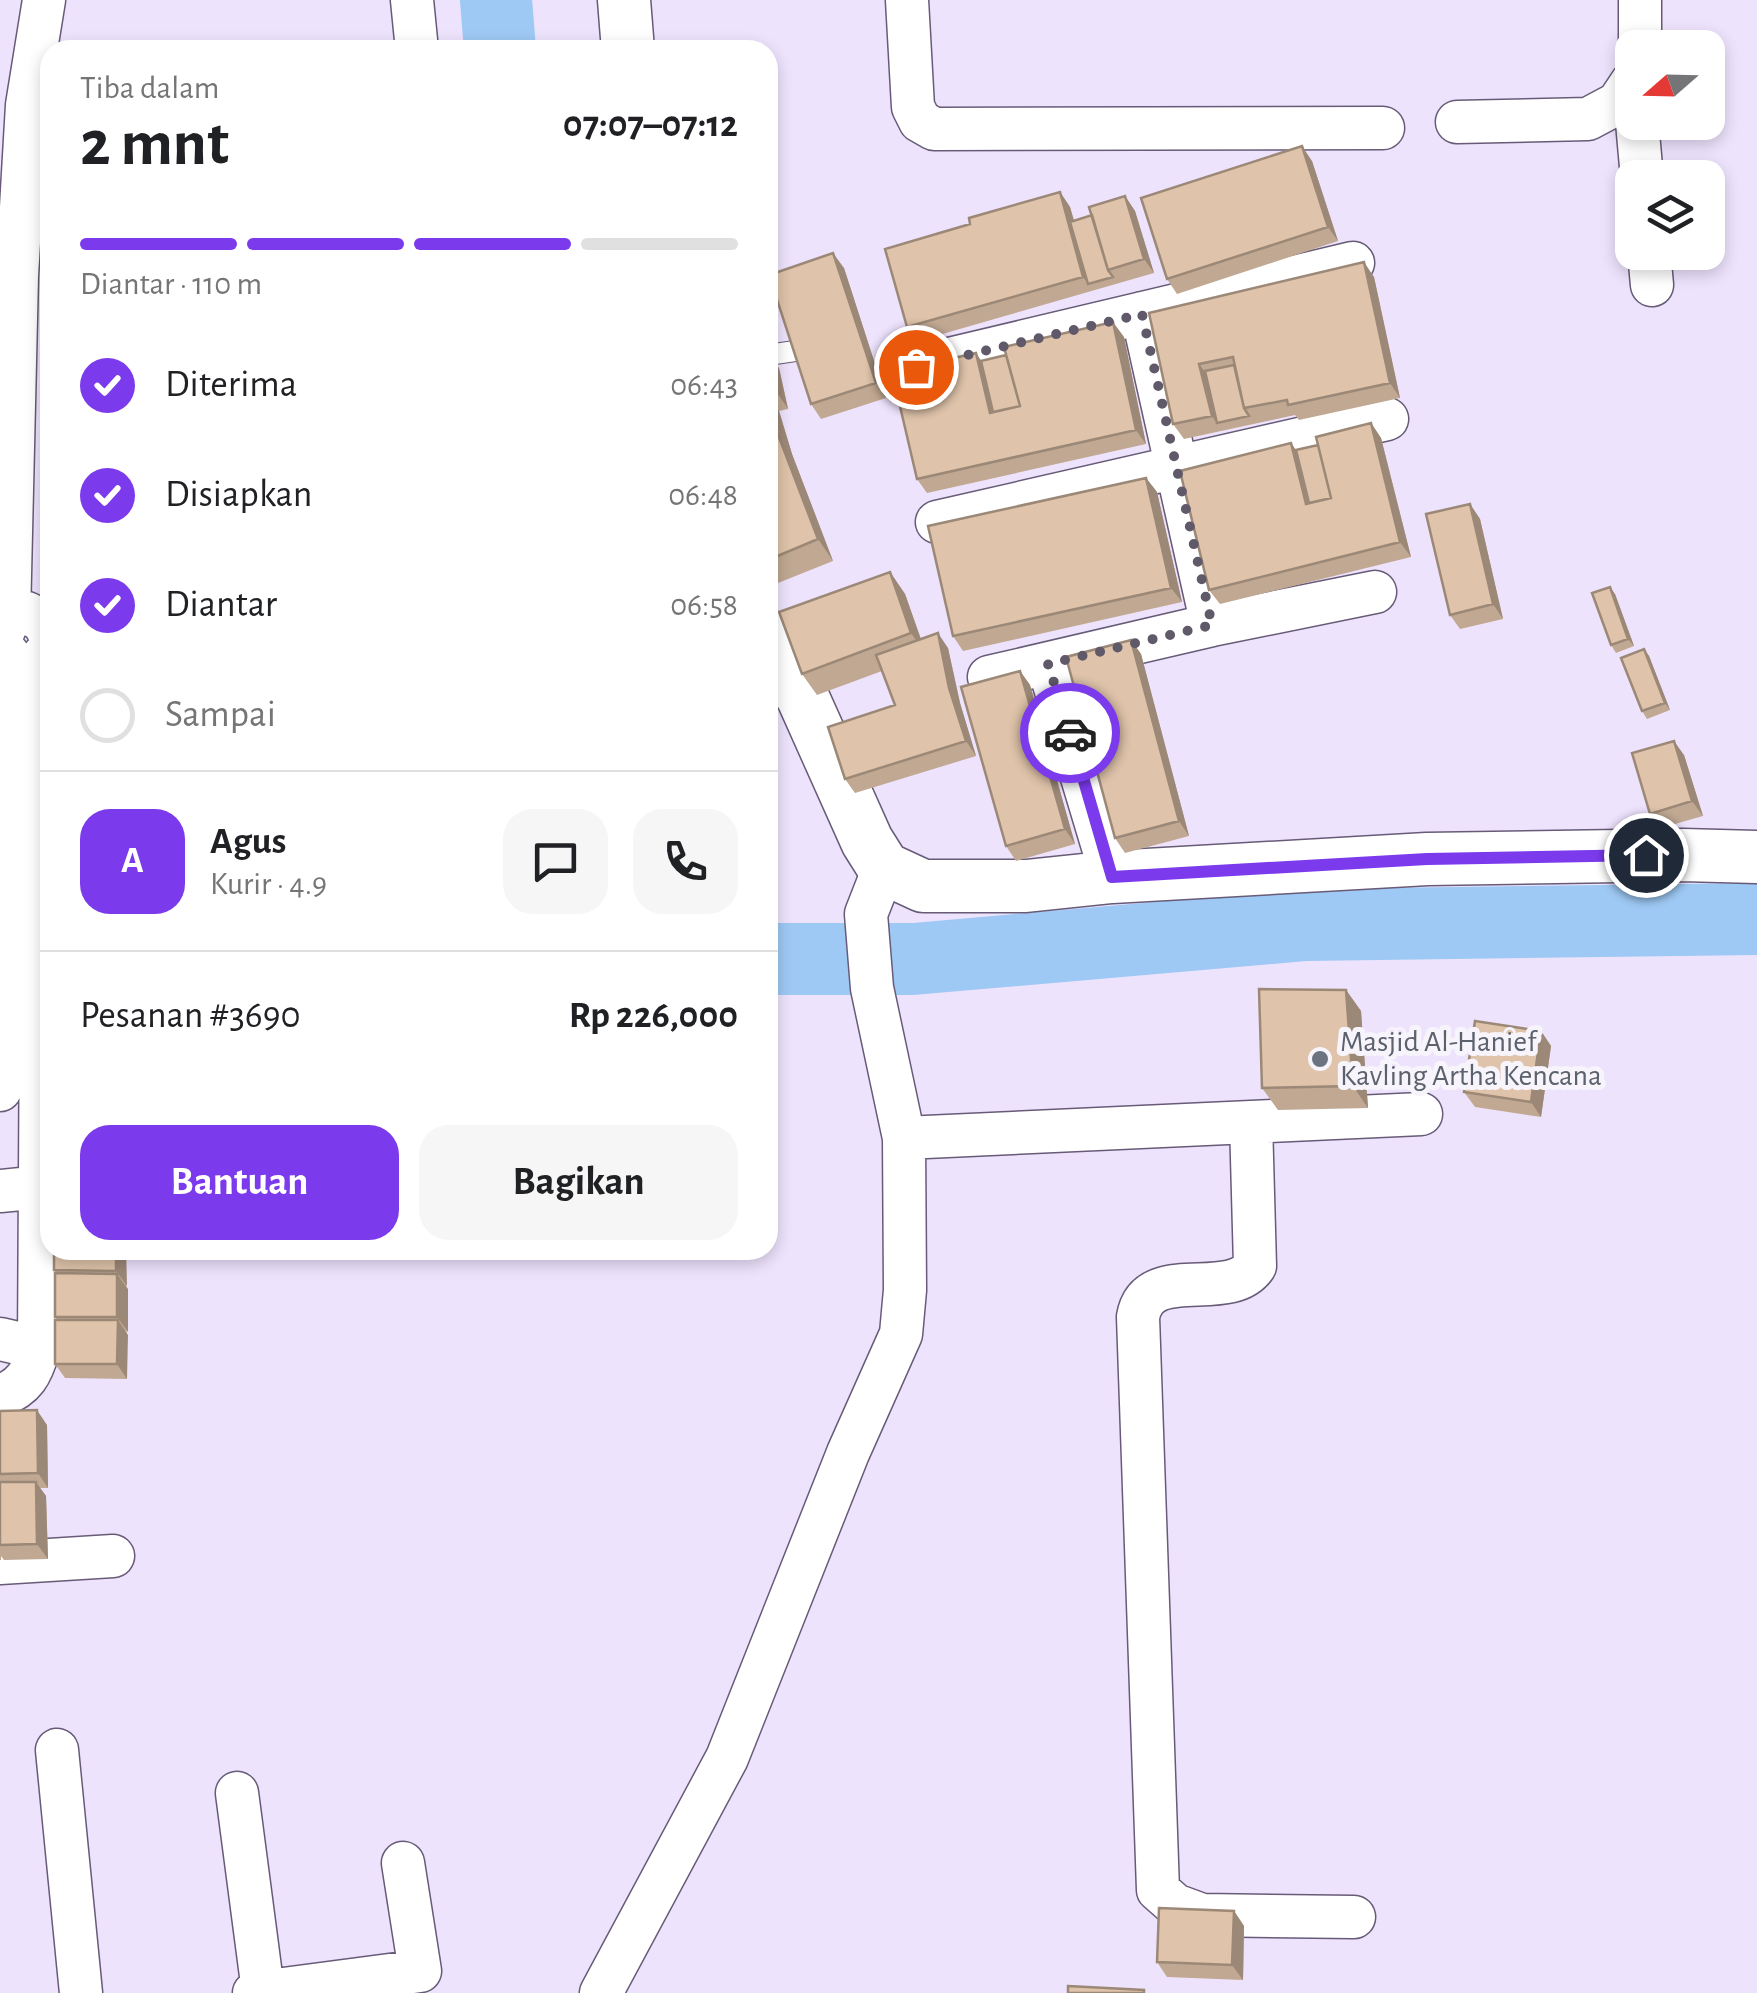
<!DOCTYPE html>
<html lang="id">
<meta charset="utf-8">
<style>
body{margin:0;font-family:"Alegreya Sans",sans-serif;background:#f6f6f6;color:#202124;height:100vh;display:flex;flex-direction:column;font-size:38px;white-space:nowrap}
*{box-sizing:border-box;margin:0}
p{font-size:32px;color:#757577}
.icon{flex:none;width:55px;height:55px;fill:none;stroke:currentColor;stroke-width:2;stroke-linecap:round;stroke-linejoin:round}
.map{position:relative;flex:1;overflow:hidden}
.drawer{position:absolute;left:40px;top:40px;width:738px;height:1220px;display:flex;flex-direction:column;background:#fff;border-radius:30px;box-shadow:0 5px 15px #0003}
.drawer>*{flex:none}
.needle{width:65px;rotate:250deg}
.buttons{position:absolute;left:1615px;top:30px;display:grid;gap:20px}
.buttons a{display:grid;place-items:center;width:110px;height:110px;border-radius:20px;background:#fff;box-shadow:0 5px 15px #0003;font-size:50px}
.pin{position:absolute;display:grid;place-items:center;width:85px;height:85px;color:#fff;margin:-42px;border:5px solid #fff;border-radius:50%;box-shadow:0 2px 10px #0007}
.courier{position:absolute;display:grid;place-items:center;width:100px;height:100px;margin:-50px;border:8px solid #7c3aed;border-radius:50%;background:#fff;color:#222;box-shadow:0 2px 12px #0007}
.summary em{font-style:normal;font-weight:700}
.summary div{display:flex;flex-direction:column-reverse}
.summary{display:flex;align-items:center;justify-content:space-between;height:170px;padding:0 40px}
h1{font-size:65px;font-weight:700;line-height:75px}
.bar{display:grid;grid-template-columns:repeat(4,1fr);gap:15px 10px;align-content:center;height:120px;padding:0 40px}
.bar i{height:12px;border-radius:8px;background:#e0e0e0}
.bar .selected{background:#7c3aed}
.bar p{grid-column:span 4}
.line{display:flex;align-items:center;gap:25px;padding:0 40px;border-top:2px solid #e0e0e0}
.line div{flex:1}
.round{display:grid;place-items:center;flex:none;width:105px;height:105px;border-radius:30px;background:#f6f6f6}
ol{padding:0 40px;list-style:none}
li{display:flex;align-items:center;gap:30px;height:110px}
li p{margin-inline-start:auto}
li .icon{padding:10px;border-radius:50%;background:#7c3aed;color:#fff;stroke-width:4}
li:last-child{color:#757577}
li i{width:55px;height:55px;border:5px solid #e0e0e0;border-radius:50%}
.action{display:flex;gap:20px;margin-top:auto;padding:20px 40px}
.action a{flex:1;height:115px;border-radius:30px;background:#7c3aed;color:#fff;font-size:40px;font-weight:700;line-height:115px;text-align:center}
.action a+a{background:#f6f6f6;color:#202124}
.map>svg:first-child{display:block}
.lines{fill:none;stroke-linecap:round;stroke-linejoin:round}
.river{stroke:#9ec9f4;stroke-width:72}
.service-casing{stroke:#675b77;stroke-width:22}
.minor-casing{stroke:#675b77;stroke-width:45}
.tertiary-casing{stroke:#675b77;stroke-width:55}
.service{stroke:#fff;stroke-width:20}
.minor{stroke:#fff;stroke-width:42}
.tertiary{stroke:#fff;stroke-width:52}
.wall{fill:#c0a892}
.shaded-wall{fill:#9c8877}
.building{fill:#dfc3aa;stroke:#9c8877;stroke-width:2.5}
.done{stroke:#605969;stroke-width:10;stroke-dasharray:0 18}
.route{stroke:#7c3aed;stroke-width:12}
.worship-dot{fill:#6b7280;stroke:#f7f4fb;stroke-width:4}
.labels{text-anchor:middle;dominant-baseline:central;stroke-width:10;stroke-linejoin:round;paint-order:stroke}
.worship-label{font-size:30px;fill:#5b616d;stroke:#f7f4fb;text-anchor:start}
</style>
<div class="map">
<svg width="1757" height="1993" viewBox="0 0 1757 1993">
<rect width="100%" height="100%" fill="#eee3fd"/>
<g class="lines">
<path class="river" d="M496 0 500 50
M768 959H913L1306 925 1757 919"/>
<g class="service-casing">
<path id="service" d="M768 355 795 351"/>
</g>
<g class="minor-casing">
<path id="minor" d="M412 0 417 50
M907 0 913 107 920 121 934 129 1383 128
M1640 0V48
M1457 122 1588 119 1618 103 1632 82
M1637 122 1642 178
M1649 252 1652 285
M1142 313 1212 625
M916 367 1353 263
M937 522 1387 419
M9 618 17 276 27 105 44 0
M2 643V635L9 618 27 613 43 621 50 635
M1048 664 1112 877
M989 677 1212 625 1375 592
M0 1090 8 654
M1251 1122 1255 1266C1229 1304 1148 1261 1138 1317L1158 1890 1175 1905 1202 1915 1354 1917
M904 1138 1421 1114
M0 1191 41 1187
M0 1339 39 1348
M0 1396C25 1387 32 1373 39 1348L43 656
M0 1563 113 1556
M57 1750 81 1993
M237 1793 263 1991
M254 1993 420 1971 403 1863
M601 1993 727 1758 848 1453 901 1334 905 1290 904 1138 872 988 866 914 884 868"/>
</g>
<g class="tertiary-casing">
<path id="tertiary" d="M624 0 628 50
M768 636 803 698 867 841 884 868 923 886H1026L1112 877 1427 859 1683 855 1757 857"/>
</g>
<use href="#service" class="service"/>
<use href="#minor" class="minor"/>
<use href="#tertiary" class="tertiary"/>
</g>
<path class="wall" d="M1312 161 1338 241 1177 294 1167 279Z
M1060 192 1070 207 1074 220 1092 215 1125 196 1135 211 1154 273 918 341 907 327 970 224Z
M844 268 886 398 821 419 811 404Z
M1374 277 1400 398 1299 420 1295 415 1184 439 1173 424 1149 313Z
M1124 337 1146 444 927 493 917 479 981 361Z
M768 354 779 368 788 409 779 411 792 454 833 561 768 587Z
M1371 423 1381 438 1411 557 1220 604 1209 590 1291 443 1296 450 1318 445Z
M1146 478 1157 492 1182 602 963 651 953 636Z
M1470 504 1480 519 1503 619 1460 629 1450 615Z
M890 572 905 594 921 639 948 648 960 703 976 756 855 793 845 779 895 705 882 671 817 695 802 674Z
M1615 594 1634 646 1616 653 1611 645Z
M1131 640 1141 654 1189 836 1125 853 1115 838Z
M1644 649 1649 656 1670 710 1647 719 1642 711Z
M1020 671 1030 685 1075 844 1016 861 1006 846Z
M1684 755 1703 816 1661 828 1650 814Z
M1346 990 1361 1011 1368 1108 1278 1110 1262 1088Z
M1541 1031 1551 1046 1541 1117 1475 1107 1464 1092Z
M126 1250 127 1379 65 1378 55 1364 57 1320 55 1317 56 1273 54 1270Z
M0 1411 47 1425 48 1488H40L46 1496 48 1559 4 1560 1 1556V1560H0Z
M1234 1911 1244 1926 1243 1980 1167 1977 1157 1962Z"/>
<path class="shaded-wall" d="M1302 146 1312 161 1338 241 1328 227Z
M1060 192 1070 207 1091 283 1088 284 1083 277Z
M1125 196 1135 211 1154 273 1144 259Z
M833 253 844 268 886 398 876 383Z
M1364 262 1374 277 1400 398 1390 383Z
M1113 322 1124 337 1146 444 1136 430Z
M976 353 986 368 998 419 990 413Z
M768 354 779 368 788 409 778 394Z
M1199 364 1210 379 1217 423 1212 416Z
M769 397 779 411 792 454 782 439Z
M1371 423 1381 438 1411 557 1400 542Z
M777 432 792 454 833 561 818 539Z
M1291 443 1301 458 1315 510 1306 504Z
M1146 478 1157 492 1182 602 1171 588Z
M1470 504 1480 519 1503 619 1493 604Z
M890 572 905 594 926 654 911 633Z
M1610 587 1615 594 1634 646 1628 639Z
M938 633 948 648 960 703 976 756 966 741 949 688Z
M1131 640 1141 654 1189 836 1179 821Z
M1644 649 1649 656 1670 710 1665 703Z
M1020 671 1030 685 1075 844 1065 829Z
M1674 741 1684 755 1703 816 1692 801Z
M1346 990 1361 1011 1368 1108 1353 1086Z
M1541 1031 1551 1046 1541 1117 1531 1102Z
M116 1250H126L127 1286 116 1271Z
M117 1274 128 1289V1332L117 1317Z
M118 1320 128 1335 127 1379 117 1364Z
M37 1410 47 1425 48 1488 38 1473Z
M36 1482 46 1496 48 1559 37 1544Z
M1234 1911 1244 1926 1243 1980 1232 1965Z"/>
<path class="building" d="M1302 146 1328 227 1167 279 1141 198Z
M1060 192 1083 277 907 327 885 249 970 224 969 218Z
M1125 196 1144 259 1108 270 1089 207Z
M1092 215 1108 270 1113 277 1088 284 1070 222Z
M833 253 876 383 811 404 769 275Z
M1364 262 1390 383 1288 405 1287 400 1244 408 1233 357 1199 364 1212 416 1173 424 1149 313Z
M1113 322 1136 430 917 479 892 372 976 353 990 413 1020 406 1004 347Z
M768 354 778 394 769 397 782 439 777 432 768 436Z
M1006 355 1020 406 993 412 981 361Z
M1234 365 1244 408 1249 416 1217 423 1205 371Z
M1371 423 1400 542 1209 590 1180 471 1291 443 1306 504 1331 498 1316 437Z
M777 432 818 539 768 560V436Z
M1318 445 1331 498 1309 503 1296 450Z
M1146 478 1171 588 953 636 928 526Z
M1470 504 1493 604 1450 615 1426 514Z
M890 572 911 633 802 674 779 612Z
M1610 587 1628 639 1611 645 1592 593Z
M938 633 949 688 966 741 845 779 828 727 895 705 876 655Z
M1131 640 1179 821 1115 838 1066 657Z
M1644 649 1665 703 1642 711 1621 658Z
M1020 671 1065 829 1006 846 961 687Z
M1674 741 1692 801 1650 814 1632 753Z
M1259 989 1346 990 1353 1086 1262 1088Z
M1475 1021 1541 1031 1531 1102 1464 1092Z
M54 1250H116V1271L54 1270Z
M55 1273 117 1274V1317H55Z
M55 1320H118L117 1364H55Z
M37 1410 38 1473 0 1474V1411Z
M0 1482H36L37 1544 0 1545Z
M1159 1908 1234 1911 1232 1965 1157 1962Z
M1068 1986 1144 1990V1993H1068Z"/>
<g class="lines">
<path class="done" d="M916 367 1142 314 1212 625 1048 664 1070 733"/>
<path class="route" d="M1070 733 1112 877 1427 859 1646 855"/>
</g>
<circle class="worship-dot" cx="1320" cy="1059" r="10"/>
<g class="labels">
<g class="worship-label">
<text x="1340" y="1042">Masjid Al-Hanief<tspan x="1340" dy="34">Kavling Artha Kencana</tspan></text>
</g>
</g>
</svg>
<div class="buttons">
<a><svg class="needle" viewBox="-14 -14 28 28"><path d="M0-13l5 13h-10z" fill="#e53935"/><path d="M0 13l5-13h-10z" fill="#757577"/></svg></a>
<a><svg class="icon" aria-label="layers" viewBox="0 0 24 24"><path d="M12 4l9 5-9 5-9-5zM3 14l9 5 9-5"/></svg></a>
</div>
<div class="pin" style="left:916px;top:367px;background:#ea580c"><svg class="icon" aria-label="bag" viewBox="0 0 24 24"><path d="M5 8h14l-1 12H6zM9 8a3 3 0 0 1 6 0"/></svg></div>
<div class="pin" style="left:1646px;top:855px;background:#1f2937"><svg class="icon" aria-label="home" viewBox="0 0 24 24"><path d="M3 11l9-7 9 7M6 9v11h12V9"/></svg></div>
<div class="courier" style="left:1070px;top:733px"><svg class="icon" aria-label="car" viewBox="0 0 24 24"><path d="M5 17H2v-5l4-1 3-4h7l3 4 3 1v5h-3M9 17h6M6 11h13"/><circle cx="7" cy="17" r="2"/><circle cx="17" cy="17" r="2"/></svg></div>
<section class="drawer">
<div class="summary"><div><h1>2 mnt</h1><p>Tiba dalam</p></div><em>07:07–07:12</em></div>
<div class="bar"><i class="selected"></i><i class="selected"></i><i class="selected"></i><i></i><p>Diantar · 110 m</p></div>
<ol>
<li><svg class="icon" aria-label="check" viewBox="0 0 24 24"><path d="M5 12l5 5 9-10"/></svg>Diterima<p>06:43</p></li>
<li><svg class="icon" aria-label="check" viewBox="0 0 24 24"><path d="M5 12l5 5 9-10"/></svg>Disiapkan<p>06:48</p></li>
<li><svg class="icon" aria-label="check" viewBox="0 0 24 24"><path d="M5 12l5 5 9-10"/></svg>Diantar<p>06:58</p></li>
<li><i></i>Sampai</li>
</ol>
<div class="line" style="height:180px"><b class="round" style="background:#7c3aed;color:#fff">A</b><div><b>Agus</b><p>Kurir · 4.9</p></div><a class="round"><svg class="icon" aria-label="chat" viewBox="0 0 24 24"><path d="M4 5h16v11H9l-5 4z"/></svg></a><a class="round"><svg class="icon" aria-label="phone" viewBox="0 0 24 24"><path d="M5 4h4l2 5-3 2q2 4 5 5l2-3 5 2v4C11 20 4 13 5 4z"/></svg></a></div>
<div class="line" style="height:130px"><div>Pesanan #3690</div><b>Rp 226,000</b></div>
<div class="action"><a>Bantuan</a><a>Bagikan</a></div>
</section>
</div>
